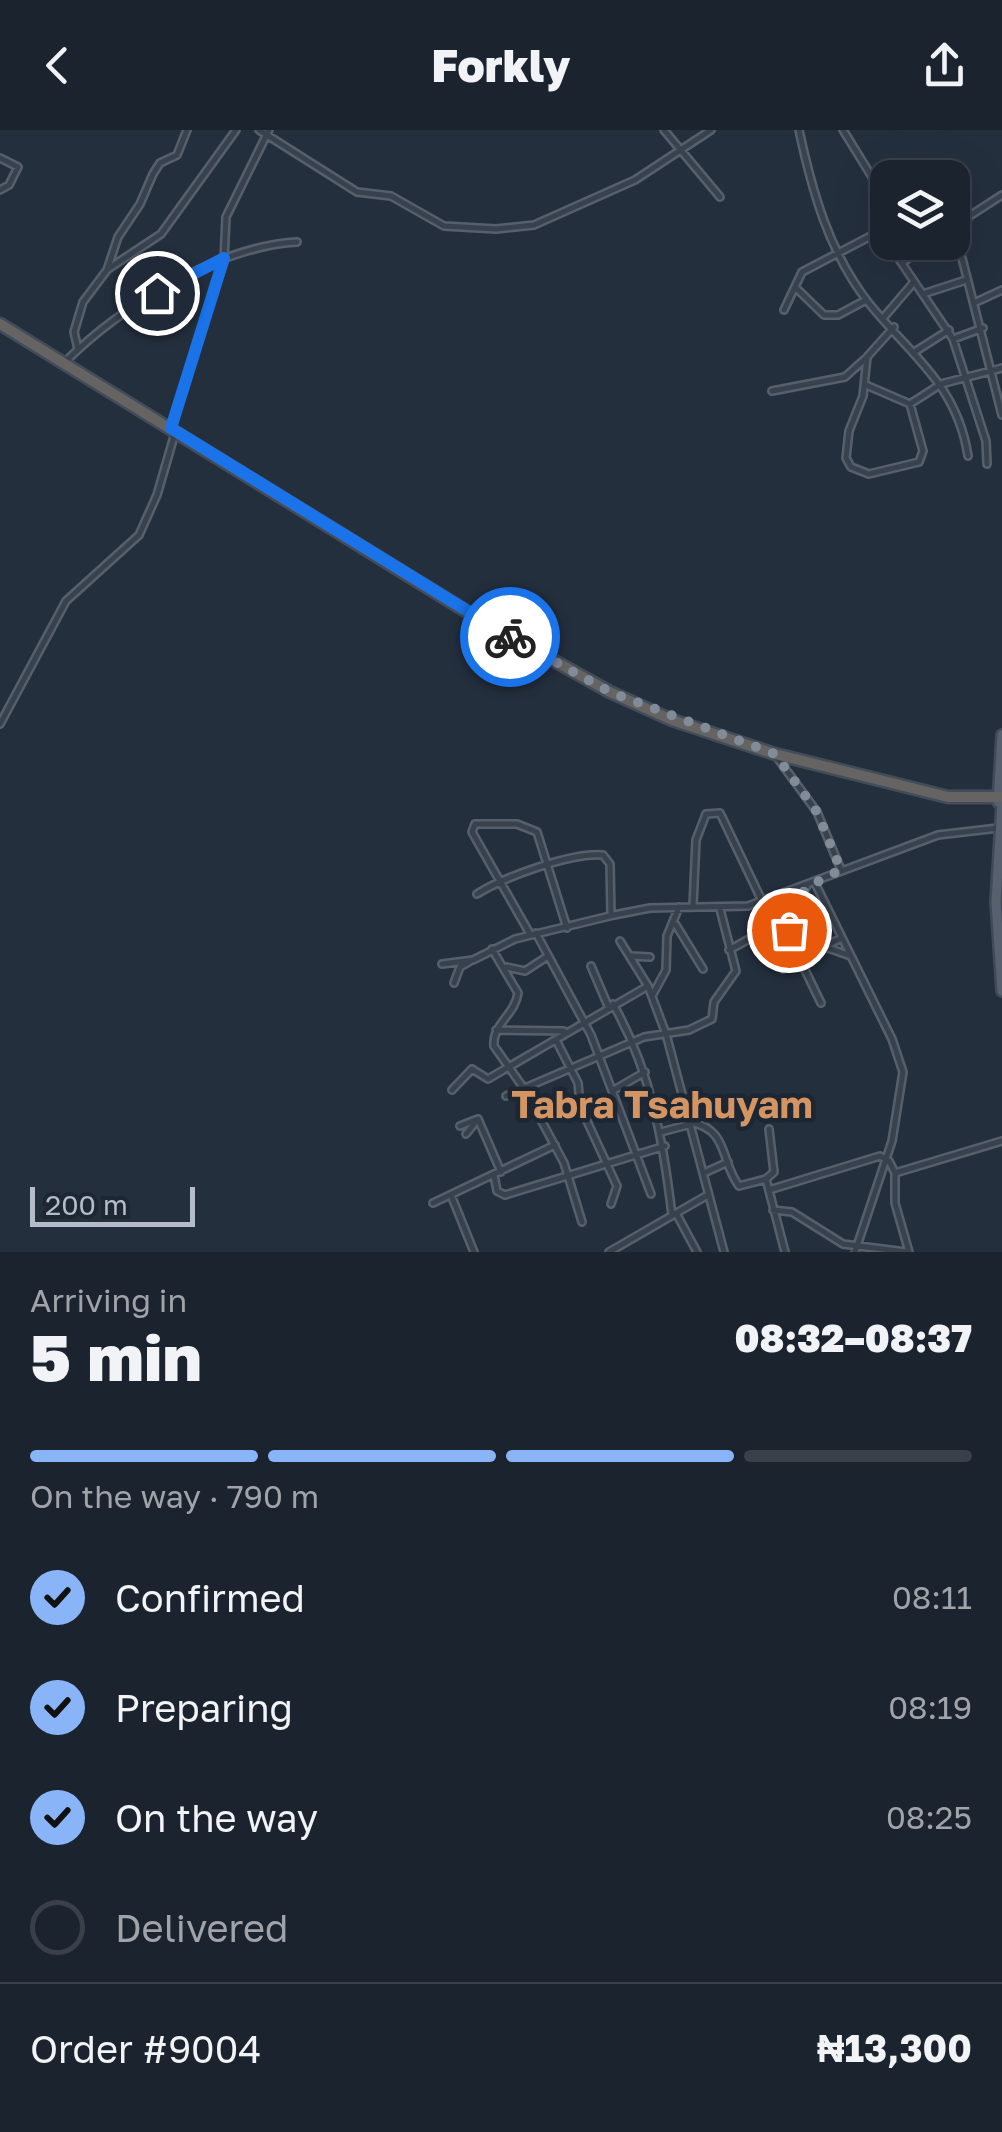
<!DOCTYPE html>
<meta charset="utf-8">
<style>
body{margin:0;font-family:"Golos Text",sans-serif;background:#242b36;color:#f1f3f6;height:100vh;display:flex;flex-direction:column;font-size:38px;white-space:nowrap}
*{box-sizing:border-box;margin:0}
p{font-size:32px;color:#a0a4aa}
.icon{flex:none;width:55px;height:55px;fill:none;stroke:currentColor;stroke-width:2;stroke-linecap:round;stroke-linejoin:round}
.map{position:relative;height:1122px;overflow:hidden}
.panel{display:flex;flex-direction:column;background:#1b232e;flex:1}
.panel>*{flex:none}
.buttons{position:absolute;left:870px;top:30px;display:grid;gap:20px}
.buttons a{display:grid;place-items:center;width:100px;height:100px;border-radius:20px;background:#1b232e;box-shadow:0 10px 40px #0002,0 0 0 2px #39404a;font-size:50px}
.scale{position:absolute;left:30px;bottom:25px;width:165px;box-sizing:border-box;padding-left:10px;border:5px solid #b4bcc9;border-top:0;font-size:28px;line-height:35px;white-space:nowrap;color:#b4bcc9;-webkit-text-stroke:8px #1d2633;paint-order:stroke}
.pin{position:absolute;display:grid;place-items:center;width:85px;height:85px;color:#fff;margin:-42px;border:5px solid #fff;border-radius:50%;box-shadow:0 2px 10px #0007}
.courier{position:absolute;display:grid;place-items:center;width:100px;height:100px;margin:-50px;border:8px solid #1a73e8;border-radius:50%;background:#fff;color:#222;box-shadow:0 2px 12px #0007}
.head em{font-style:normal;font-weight:800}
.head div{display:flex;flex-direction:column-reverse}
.head{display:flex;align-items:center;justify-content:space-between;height:170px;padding:0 30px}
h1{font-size:65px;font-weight:800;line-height:75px}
.bar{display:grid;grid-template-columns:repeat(4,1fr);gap:15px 10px;align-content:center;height:120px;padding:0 30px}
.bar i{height:12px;border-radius:8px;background:#39404a}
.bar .current{background:#8ab4f8}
.bar p{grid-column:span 4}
.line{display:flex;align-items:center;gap:25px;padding:0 30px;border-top:2px solid #39404a}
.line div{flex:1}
ol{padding:0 30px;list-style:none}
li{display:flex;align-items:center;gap:30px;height:110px}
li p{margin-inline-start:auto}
li .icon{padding:10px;border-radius:50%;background:#8ab4f8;color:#111;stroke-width:4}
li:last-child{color:#a0a4aa}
li i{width:55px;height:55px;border:5px solid #39404a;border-radius:50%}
header{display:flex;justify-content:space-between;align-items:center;height:130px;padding:0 30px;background:#1b232e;font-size:45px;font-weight:800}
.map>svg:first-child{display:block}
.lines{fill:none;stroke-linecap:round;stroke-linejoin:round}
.minor-casing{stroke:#565f6c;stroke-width:10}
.primary-casing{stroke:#414a57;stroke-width:14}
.trunk-casing{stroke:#434c59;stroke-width:15}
.minor{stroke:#38414e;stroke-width:5}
.primary{stroke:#56606e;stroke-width:9}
.trunk{stroke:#656462;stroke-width:10}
.done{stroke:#828b98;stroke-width:10;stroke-dasharray:0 18}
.route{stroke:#1a73e8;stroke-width:12}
.labels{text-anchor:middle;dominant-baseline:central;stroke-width:9;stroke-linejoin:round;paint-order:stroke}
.quarter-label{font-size:38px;font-weight:bold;fill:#d59563;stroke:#1d2633}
</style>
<header><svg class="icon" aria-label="back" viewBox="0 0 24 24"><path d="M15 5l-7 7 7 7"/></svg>Forkly<svg class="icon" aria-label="share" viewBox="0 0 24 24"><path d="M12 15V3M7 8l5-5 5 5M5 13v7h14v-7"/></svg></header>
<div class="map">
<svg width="1002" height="1122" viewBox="0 0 1002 1122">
<rect width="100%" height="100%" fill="#242f3e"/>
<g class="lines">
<g class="minor-casing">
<path id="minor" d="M259 0 357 62 391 66 444 96 496 99 534 95 635 50 711 0
M664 0 720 67
M799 0C812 61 829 122 868 172 908 223 957 253 968 326
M843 0 888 73
M0 28 18 37 9 55 0 60
M926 48 943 43 949 48
M952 89 1002 285
M954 96 1002 65
M880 101 953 209 983 198
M902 133 931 112
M108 139 161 104 236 0
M795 157 824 185H838L866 170
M923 164 966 150
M974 173 1002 160
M784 180 802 142 888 97
M884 187 914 152
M894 197 867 227 863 266 849 301 846 328 851 337 869 344 919 332 923 321 910 274
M953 209 986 311 987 334
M78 219 74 202 83 172 107 140 118 107 140 74 153 44 160 33 177 25 187 0
M916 221 949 200
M65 232C120 177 219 116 297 112
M866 255 910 274 941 254 1002 238
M772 261 845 247 865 229
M171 298 224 130 226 87 269 0
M0 594 66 471 139 405 157 365 175 303
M776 626 817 682 841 740
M815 753 892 909 903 942 892 1011 855 1122
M477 764C504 747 572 722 603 725L610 734 611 785
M771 770 821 873
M774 771 824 777
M693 776 696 710 706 684 720 683 763 773
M785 793 808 754
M676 795 703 839
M536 803 591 905 651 1064
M760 803 772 824 780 826 783 839
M530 804 472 702 475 694H517L537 702 567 798
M620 811 648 856 666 904 724 1122
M825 817 848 825
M492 819 518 863C515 885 492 894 494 916L525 960 564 1033 582 1092
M729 820 760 803 767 771
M631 826 650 827
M780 826 791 812 822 817 840 809
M442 834 473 830 515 809 614 785 650 778 748 776 938 705 998 698
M591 836 608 876
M506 837 525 841 545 828
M454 853 460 837 469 832
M652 866 666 840 667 806 679 777
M613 874C651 941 663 1010 672 1085
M496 900 564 901
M556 910 578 953 580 976 617 1056 611 1074
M452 960 472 939 488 949 648 856
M614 960 645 942
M506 966 644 907 689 900 712 889 714 872 736 841 720 779
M478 989 501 1042
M690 992C729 999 720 1031 739 1056L766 1049 774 1042 769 999
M460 996 478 989 466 1004
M661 1002 691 994
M704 1043 728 1032
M895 1043 1002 1011
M494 1045 497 1061 505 1065 665 1016
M766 1049 785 1122
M769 1060 880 1026 889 1031 895 1043V1073L909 1122
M451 1065 474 1122
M433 1073 555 1015
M773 1080 792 1082 843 1114 906 1122
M676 1083 697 1122
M609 1122 706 1066"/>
</g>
<g class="primary-casing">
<path id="primary" d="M998 672 1002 605
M1002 674 996 772 1002 861"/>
</g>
<g class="trunk-casing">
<path id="trunk" d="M0 194 474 486 610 562 672 590 775 624 948 667H1002"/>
</g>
<use href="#minor" class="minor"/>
<use href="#primary" class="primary"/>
<use href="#trunk" class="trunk"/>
</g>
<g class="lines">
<path class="done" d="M510 507 610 562 775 624 817 682 841 740C820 749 776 772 789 800"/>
<path class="route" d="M157 163 224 128 171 298 510 507"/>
</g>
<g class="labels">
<g class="quarter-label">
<text x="662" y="973">Tabra Tsahuyam</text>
</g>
</g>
</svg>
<div class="buttons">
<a><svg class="icon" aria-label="layers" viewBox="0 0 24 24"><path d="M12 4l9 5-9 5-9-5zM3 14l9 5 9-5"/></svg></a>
</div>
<div class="scale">200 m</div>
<div class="pin" style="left:789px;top:800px;background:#ea580c"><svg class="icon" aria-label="bag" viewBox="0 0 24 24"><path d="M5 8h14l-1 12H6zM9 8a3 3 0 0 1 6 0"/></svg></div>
<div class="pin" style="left:157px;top:163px;background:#1f2937"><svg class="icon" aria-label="home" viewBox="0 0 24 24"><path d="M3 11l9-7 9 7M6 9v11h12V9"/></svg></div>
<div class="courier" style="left:510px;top:507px"><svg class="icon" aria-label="bike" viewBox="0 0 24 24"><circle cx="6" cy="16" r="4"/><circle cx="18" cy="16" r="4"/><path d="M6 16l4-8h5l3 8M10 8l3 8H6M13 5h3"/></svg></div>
</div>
<section class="panel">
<div class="head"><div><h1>5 min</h1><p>Arriving in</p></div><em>08:32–08:37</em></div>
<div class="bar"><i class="current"></i><i class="current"></i><i class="current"></i><i></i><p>On the way · 790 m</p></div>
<ol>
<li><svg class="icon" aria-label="check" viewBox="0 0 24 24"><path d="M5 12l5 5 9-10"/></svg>Confirmed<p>08:11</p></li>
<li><svg class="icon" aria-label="check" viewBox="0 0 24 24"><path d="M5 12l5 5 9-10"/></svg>Preparing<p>08:19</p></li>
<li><svg class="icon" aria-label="check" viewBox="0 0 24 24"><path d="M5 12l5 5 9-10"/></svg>On the way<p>08:25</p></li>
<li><i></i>Delivered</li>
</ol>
<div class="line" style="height:130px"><div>Order #9004</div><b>₦13,300</b></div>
</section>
